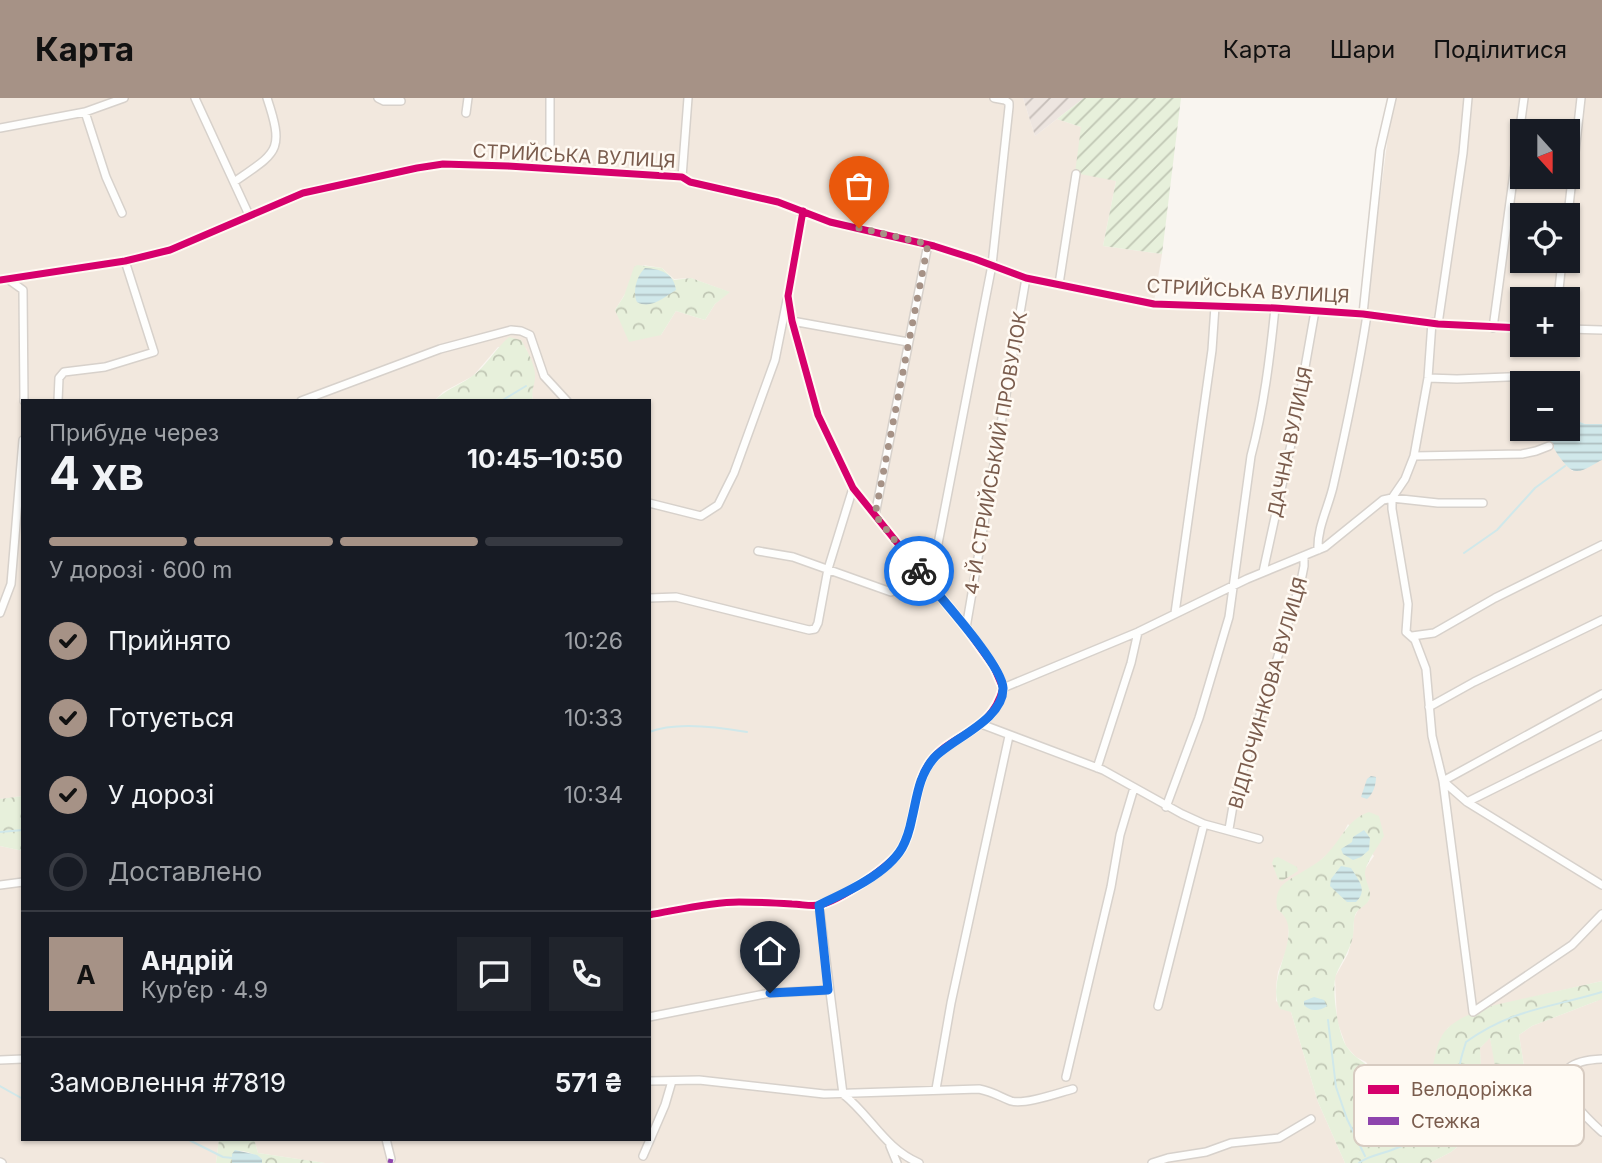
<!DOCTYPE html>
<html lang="uk">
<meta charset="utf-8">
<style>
body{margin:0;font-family:Inter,sans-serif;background:#20242c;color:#f1f3f6;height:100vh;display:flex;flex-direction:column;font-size:26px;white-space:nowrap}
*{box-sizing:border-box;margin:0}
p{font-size:23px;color:#9ea1a6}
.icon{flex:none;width:38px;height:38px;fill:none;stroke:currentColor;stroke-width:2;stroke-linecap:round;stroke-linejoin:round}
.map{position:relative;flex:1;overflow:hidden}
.sheet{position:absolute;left:21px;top:301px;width:630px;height:742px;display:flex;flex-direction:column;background:#171b24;border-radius:0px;box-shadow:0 2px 5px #0004}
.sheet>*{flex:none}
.needle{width:46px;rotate:159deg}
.controls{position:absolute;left:1510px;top:21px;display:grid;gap:14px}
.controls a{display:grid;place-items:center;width:70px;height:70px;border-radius:0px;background:#171b24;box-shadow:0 2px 5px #0004;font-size:35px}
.pin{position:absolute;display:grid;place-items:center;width:60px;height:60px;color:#fff;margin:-72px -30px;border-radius:50% 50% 50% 0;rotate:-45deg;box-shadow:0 0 7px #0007}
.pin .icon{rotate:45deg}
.courier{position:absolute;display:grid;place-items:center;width:70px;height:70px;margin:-35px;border:5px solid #1a73e8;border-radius:50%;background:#fff;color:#222;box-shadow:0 2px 9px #0007}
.headline em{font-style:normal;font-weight:700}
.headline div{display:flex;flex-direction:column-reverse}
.headline{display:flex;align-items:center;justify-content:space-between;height:119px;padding:0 28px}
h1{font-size:46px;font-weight:700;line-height:52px}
.bar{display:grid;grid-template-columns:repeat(4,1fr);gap:10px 7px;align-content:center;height:84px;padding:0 28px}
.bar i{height:9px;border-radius:5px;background:#363941}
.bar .selected{background:#a69286}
.bar p{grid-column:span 4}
.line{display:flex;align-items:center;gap:18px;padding:0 28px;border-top:2px solid #363941}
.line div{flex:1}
.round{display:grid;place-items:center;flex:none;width:74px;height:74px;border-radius:0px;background:#20242c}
ol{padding:0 28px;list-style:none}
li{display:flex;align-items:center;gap:21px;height:77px}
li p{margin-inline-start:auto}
li .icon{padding:7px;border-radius:50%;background:#a69286;color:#111;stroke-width:4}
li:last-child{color:#9ea1a6}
li i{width:38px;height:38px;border:4px solid #363941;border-radius:50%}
header{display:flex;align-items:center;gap:42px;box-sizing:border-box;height:98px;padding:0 35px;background:#a69286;color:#111}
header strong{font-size:33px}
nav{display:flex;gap:38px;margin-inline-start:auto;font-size:24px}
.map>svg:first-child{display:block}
.residential{fill:#f2e8de;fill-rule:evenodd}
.industrial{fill:url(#industrial-furrows)}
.forest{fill:url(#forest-crowns)}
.wetland{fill:url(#wetland-marsh)}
.garden{fill:url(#garden-furrows)}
.water{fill:url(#water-rules)}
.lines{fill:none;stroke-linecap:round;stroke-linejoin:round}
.stream{stroke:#d0e8ea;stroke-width:2}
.minor-casing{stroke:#d7d1cb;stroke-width:10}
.minor{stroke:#fefefd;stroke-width:7}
.quiet{stroke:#8e44ad;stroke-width:5;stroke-dasharray:10 5;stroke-linecap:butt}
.cycleway-casing{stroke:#fffaf3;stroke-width:11}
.cycleway{stroke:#d6006c;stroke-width:7}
.done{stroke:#a69286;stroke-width:7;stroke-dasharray:0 12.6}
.route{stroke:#1a73e8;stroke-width:9}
.labels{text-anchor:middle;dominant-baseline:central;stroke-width:5;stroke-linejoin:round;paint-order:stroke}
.street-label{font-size:19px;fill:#7a5c4d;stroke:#fffaf3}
.key{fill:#fffaf3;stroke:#d7cbc1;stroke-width:2}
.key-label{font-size:19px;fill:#7a5c4d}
</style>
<header>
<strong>Карта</strong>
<nav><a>Карта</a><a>Шари</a><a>Поділитися</a></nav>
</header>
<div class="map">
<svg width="1602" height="1065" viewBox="0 0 1602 1065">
<defs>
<pattern id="industrial-furrows" width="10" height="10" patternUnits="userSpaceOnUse" patternTransform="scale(1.75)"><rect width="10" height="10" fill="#ede5e0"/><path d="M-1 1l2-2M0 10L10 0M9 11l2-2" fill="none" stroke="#c5bdb8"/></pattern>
<pattern id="forest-crowns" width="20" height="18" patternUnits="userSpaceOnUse" patternTransform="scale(1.75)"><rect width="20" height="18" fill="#e7f0db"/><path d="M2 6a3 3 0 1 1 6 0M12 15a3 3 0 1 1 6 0" fill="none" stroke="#c0c6b4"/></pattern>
<pattern id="wetland-marsh" width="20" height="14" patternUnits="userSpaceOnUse" patternTransform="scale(1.75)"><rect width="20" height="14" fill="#e7f0db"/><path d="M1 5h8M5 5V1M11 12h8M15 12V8" fill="none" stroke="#c0c6b4"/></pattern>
<pattern id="garden-furrows" width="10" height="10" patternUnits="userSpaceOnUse" patternTransform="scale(1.75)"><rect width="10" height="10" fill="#e7f0db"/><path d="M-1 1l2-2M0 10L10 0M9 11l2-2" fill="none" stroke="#c0c6b4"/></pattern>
<pattern id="water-rules" width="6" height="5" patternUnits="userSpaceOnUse" patternTransform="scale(1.75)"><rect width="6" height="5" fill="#d0e8ea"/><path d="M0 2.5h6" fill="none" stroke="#aebfc0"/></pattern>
</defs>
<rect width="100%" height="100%" fill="#f9f5f0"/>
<path class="residential" d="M0 0H1023L1035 38 1057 21 1081 29 1116 83 1103 148 1162 156 1154 204 1365 215 1393 0H1602V326H1585L1568 319V285H1522V331H1545L1544 334 1558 356 1572 373H1578L1602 362V883L1529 900 1460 922 1448 930 1442 939 1433 974 1425 984 1412 993 1398 995 1386 992 1366 964 1356 959 1346 948 1337 923 1335 879 1348 856 1353 837 1354 820 1358 812 1369 802 1370 794 1365 782V771L1374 758 1348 726 1340 742 1330 754 1313 769 1297 778 1284 816 1289 826 1288 848 1278 874 1276 888V903L1291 914 1318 1004 1345 1065H325L258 1055 254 1041H649V303H533L531 291 535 279 526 250 498 249 473 278 443 294 434 303H23V698L0 701ZM1522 33H1568V79H1522ZM1522 117H1568V163H1522ZM643 167 662 170 674 181 691 180 729 194 715 206 705 222 676 213 661 237 615 212ZM1522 201H1568V247H1522Z
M0 748 23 753V1041H219L216 1065H0Z
M1602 901V1065H1430L1451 1054 1472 1037 1481 983 1480 950 1490 939 1498 978 1524 968 1519 937 1532 928Z"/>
<path class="industrial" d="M1023 0H1084L1035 38Z"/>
<path class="forest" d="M637 167 662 170 674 182 691 180 730 194 715 206 705 222 676 213 661 237 629 244 615 212 624 198 634 169Z
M509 239 521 242C527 252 536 268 535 280 534 290 531 292 533 303H434C445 292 458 288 471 279 486 269 495 251 509 239Z
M23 698V753L0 748V701Z
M1369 714 1379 718 1384 738C1378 749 1365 765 1365 776 1365 784 1373 794 1369 802 1366 808 1358 810 1355 817 1353 824 1354 831 1353 838 1350 853 1341 864 1336 877 1331 891 1338 937 1347 949 1354 960 1366 964 1374 975 1384 989 1392 1001 1412 993 1441 982 1429 949 1447 931 1458 919 1480 912 1495 907L1602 883V901L1532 928 1519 937 1527 987 1519 1000 1505 1003 1500 997 1490 940 1480 950 1483 1008 1480 1027 1472 1037 1451 1054 1430 1065H1345L1318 1004 1291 914 1280 911C1263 878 1309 834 1277 811 1276 804 1276 797 1280 790 1287 780 1313 770 1324 759 1341 743 1347 721 1369 714Z
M219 1041H254L258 1055 325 1065H262V1061C255 1056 244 1052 235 1053L232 1065H216Z"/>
<path class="wetland" d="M1278 759 1297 769 1298 773 1282 783 1278 781 1272 765 1274 760Z"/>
<path class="garden" d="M1084 0H1181L1162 156 1103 148 1116 83 1075 75 1081 29 1057 21Z"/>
<path class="water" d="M645 170C660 171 674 175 676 192 664 199 651 212 637 204 632 194 637 177 645 170Z
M1568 319 1585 326H1602V362C1595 365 1584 374 1576 373 1565 373 1550 343 1544 334L1545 331H1568Z
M1371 678 1376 679C1376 687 1373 696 1367 701L1361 699 1367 681Z
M1364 732 1370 740 1369 752 1361 759 1353 762 1343 756 1341 751 1352 744 1353 739Z
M1341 768 1351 770C1359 783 1368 792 1356 804H1347L1330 788 1331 781Z
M1314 899 1324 902 1327 908C1320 913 1310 914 1304 907V903Z
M235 1052 257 1057 262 1061V1065H232V1056Z"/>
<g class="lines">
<path class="stream" d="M501 303 526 288
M1464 455 1497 432 1535 390 1565 368
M649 634C676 623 719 629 747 634
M0 734 23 732
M1328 922 1336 989 1347 1021 1365 1058
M0 988 23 1001
M187 1041 223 1059 233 1060
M1359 1065C1368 1058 1378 1057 1389 1053 1410 1045 1448 1033 1458 1010 1463 996 1458 980 1460 966 1461 959 1464 951 1466 944 1512 911 1549 910 1602 894"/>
<g class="minor-casing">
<path id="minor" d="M195 0 249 117
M378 0 384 3H401
M550 0V71
M85 14 106 79 122 115
M466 15 468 0
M0 30 85 14 124 0
M682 79 688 0
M234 84C277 54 285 54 267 0
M1568 117 1581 0
M0 182 125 163 170 152 303 95 417 70 443 66 508 68 682 79 690 84 778 104 830 124 934 148 975 161 1026 180 1154 206 1275 210 1363 216 1438 226 1522 230
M9 182 23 192 24 303
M1059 186 1076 76
M1558 201 1562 163
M1363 216 1380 52 1392 0
M792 223 908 244
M1432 224 1428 280 1414 358 1405 381 1392 400V411L1408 506 1406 534 1415 542 1426 571 1432 638 1443 683 1473 914 1572 847 1602 816
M1438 226 1463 55 1468 0
M1493 230 1524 0
M1568 231 1602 232
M1428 280 1457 281 1533 278
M58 303 59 280 64 274 105 269 154 254 125 163
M301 303 440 251 511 232 521 233 530 237 544 278 567 303
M1414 358 1522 356 1536 353 1549 348
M649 405 701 418 718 407 734 375 775 262 787 202
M875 417 928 146
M1318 452C1317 430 1328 410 1333 389 1346 332 1358 275 1367 217
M758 453 793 459 891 494
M1263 474 1293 337 1315 213
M930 487 992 167 1009 9V5L1005 2 994 0
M649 500 676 499 809 532 815 531 818 525 828 471 853 390
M0 515 11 486 23 342
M1175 515 1212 252 1215 208
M966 530 1026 180
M1412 538 1434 535 1495 500 1602 447
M1003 590 1138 534 1247 481 1325 449 1383 402 1392 400 1438 405H1483
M1602 596 1443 683 1467 704 1602 787
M1429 609 1474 584 1602 522
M981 626 1103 672 1182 716 1204 726 1259 741
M1097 670 1131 565 1138 534
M1467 704 1602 637
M1166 709 1199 620 1229 519 1251 358C1264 309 1270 259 1275 210
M1229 731 1234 702 1301 483 1304 468V459
M0 787 23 784
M819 807 843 996C871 1018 884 1050 919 1065
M649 817C678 812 710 804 739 804 757 804 775 805 792 806 801 806 811 809 819 807 839 803 891 768 902 750 917 724 912 689 930 664 952 634 991 636 1003 590L994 569 966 530 853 390 818 317 792 223 788 198 803 113
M1158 908 1204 726
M649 919 770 895 828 892
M1602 961C1533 964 1573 1008 1602 1034
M0 962 23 961
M1066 979 1111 789 1120 737 1134 690
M649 983 699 982 824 996 979 991C994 994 1000 999 1011 1003 1025 1007 1058 995 1073 991
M936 991 951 905 1009 638
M386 1041 391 1061
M890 1048 897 1065
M643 1058 665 1007 672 983
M0 1064 2 1065
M1152 1065 1168 1060 1206 1054 1231 1045 1279 1040 1311 1021"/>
</g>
<use href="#minor" class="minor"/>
<path class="quiet" d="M390 1065 391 1061"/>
<g class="cycleway-casing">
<path id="cycleway" d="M0 182 125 163 170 152 303 95 417 70 443 66 508 68 682 79 690 84 778 104 830 124 934 148 975 161 1026 180 1154 206 1275 210 1363 216 1438 226 1522 230
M649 817C678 812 710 804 739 804 757 804 775 805 792 806 801 806 811 809 819 807 839 803 891 768 902 750 917 724 912 689 930 664 952 634 991 636 1003 590L994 569 966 530 853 390 818 317 792 223 788 198 803 113"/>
</g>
<use href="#cycleway" class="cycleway"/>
</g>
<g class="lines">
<path class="done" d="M859 130 928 146 875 417 919 473"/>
<path class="route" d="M770 895 828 892 819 807C845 795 887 776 902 750 907 741 910 730 912 720 917 699 919 677 934 660 951 641 1004 622 1003 590 1002 566 936 495 919 473"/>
</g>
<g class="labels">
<g class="street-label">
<text transform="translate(574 58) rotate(3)">СТРИЙСЬКА ВУЛИЦЯ</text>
<text transform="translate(1248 193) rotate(3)">СТРИЙСЬКА ВУЛИЦЯ</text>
<text transform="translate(1290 344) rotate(-78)">ДАЧНА ВУЛИЦЯ</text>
<text transform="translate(996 355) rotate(-80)">4-Й СТРИЙСЬКИЙ ПРОВУЛОК</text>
<text transform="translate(1268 595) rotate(-74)">ВІДПОЧИНКОВА ВУЛИЦЯ</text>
</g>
</g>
<rect x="1354" y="967" width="230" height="81" rx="10" class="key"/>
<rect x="1368" y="987" width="31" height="9" fill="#d6006c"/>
<rect x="1368" y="1019" width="31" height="8" fill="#8e44ad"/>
<g class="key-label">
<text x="1411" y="998">Велодоріжка</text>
<text x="1411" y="1030">Стежка</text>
</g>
</svg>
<div class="controls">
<a><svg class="needle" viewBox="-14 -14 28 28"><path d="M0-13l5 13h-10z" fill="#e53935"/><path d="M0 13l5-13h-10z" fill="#9ea1a6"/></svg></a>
<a><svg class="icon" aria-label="locate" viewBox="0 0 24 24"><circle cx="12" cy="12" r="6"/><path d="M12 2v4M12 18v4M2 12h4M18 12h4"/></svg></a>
<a>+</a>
<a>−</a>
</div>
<div class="pin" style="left:859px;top:130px;background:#ea580c"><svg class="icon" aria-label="bag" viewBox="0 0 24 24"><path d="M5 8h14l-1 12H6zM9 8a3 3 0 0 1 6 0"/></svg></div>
<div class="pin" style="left:770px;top:895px;background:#1f2937"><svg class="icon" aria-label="home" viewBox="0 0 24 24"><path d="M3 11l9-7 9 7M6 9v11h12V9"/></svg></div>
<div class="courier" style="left:919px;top:473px"><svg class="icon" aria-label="bike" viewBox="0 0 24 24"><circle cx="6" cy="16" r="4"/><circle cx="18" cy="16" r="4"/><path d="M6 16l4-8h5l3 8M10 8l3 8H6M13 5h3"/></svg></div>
<section class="sheet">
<div class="headline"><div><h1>4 хв</h1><p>Прибуде через</p></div><em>10:45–10:50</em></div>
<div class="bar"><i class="selected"></i><i class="selected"></i><i class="selected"></i><i></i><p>У дорозі · 600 m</p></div>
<ol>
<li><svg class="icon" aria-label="check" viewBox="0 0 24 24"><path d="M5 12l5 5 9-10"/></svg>Прийнято<p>10:26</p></li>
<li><svg class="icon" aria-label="check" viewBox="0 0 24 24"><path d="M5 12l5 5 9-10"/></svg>Готується<p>10:33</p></li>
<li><svg class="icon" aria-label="check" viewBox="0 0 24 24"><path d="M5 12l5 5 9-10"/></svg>У дорозі<p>10:34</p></li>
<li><i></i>Доставлено</li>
</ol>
<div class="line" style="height:126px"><b class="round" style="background:#a69286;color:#111">А</b><div><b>Андрій</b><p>Кур’єр · 4.9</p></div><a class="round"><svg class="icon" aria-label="chat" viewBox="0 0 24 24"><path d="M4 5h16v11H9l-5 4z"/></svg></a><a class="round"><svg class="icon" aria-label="phone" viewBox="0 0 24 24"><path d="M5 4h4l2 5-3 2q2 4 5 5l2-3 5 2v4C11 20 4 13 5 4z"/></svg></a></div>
<div class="line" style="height:91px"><div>Замовлення #7819</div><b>571 ₴</b></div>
</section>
</div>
